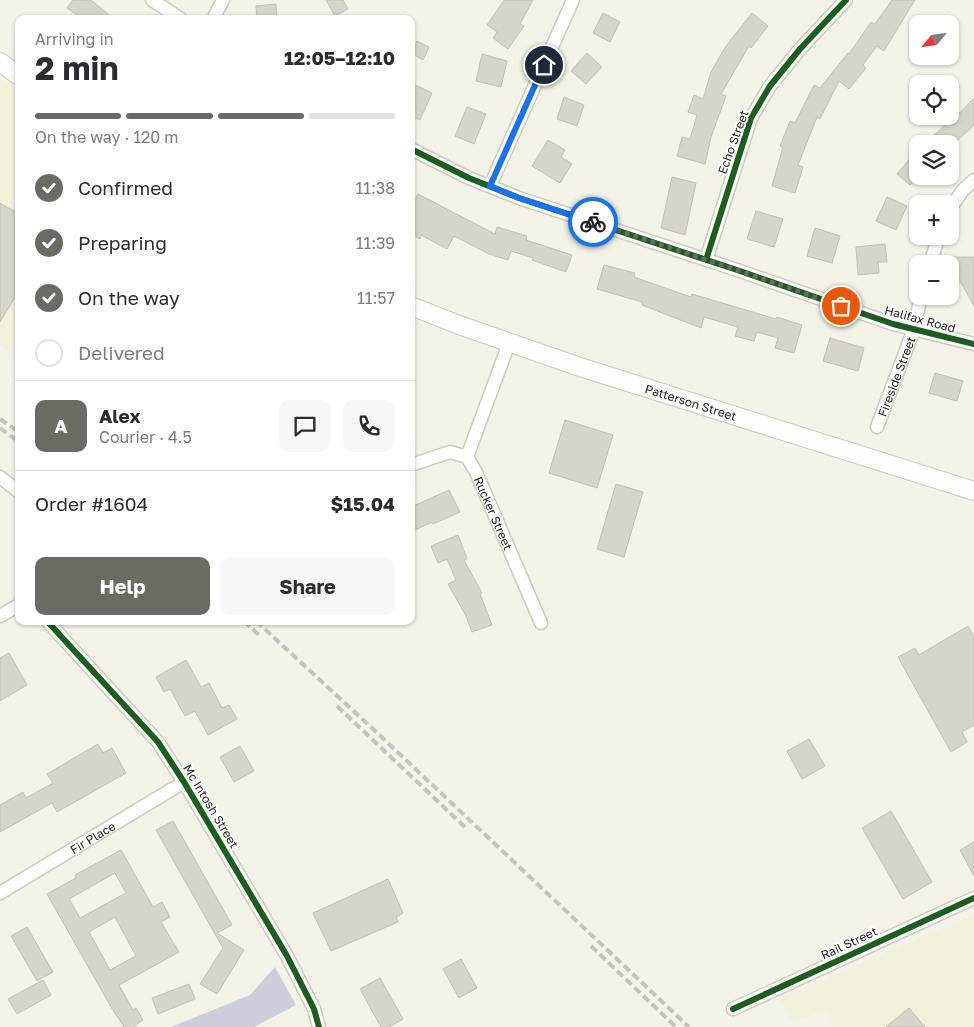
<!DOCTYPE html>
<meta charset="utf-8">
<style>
body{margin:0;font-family:"Golos Text",sans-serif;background:#f7f7f7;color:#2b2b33;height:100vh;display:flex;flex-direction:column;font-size:19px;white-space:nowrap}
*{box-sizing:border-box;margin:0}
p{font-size:16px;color:#7c7c81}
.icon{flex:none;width:28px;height:28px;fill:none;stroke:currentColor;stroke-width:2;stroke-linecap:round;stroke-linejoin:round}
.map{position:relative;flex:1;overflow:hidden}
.sheet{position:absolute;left:15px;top:15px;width:400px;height:610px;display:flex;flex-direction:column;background:#fff;border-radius:10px;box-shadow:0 1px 4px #0004}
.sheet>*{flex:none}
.needle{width:32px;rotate:241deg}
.fabs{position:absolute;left:909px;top:15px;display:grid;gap:10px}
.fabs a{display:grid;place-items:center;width:50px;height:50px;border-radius:10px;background:#fff;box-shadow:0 1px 4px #0004;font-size:25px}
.pin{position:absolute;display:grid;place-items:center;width:42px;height:42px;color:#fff;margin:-21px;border:2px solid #fff;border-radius:50%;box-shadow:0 1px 5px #0007}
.courier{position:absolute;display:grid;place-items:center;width:50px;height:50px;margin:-25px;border:4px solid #1a73e8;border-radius:50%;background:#fff;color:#222;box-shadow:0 1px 6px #0007}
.head em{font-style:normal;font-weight:700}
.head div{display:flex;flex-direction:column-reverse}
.head{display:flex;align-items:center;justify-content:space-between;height:85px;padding:0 20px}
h1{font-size:32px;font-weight:700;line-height:38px}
.bar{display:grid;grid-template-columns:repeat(4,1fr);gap:8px 5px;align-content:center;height:60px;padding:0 20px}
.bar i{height:6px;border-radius:4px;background:#e1e1e2}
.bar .active{background:#6a6b62}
.bar p{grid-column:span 4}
.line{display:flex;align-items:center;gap:12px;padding:0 20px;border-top:1px solid #e1e1e2}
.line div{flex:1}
.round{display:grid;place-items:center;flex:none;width:52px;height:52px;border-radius:10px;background:#f7f7f7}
ol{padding:0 20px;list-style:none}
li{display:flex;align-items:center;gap:15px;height:55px}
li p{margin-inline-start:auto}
li .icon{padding:5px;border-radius:50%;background:#6a6b62;color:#fff;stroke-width:4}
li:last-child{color:#7c7c81}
li i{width:28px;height:28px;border:2px solid #e1e1e2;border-radius:50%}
.primary-button{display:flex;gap:10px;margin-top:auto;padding:10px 20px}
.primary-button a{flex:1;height:58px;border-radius:10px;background:#6a6b62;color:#fff;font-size:20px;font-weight:700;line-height:58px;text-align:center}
.primary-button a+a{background:#f7f7f7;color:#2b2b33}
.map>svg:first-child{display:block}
.built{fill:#f1f1dc}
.forest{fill:#cecddc}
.building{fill:#d5d5c9;stroke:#bfc0b7;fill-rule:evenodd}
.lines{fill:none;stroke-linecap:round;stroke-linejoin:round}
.street-casing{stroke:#cbcbc2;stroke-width:15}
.secondary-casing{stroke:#cbcbc2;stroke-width:20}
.street{stroke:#fdfdfc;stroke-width:12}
.secondary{stroke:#fdfdfc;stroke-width:18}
.rail{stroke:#c3c3c0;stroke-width:4;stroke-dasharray:8 4;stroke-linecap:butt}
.cycleway-casing{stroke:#fff;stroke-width:9}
.cycleway{stroke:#1b5e20;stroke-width:6}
.done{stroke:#6a6b62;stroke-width:5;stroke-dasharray:0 9}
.route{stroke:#1a73e8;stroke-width:6}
.labels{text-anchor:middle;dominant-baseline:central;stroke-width:4;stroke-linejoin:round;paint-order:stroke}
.street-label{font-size:12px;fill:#21221a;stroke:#fff}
</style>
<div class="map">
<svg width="974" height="1027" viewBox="0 0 974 1027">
<rect width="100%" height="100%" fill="#f3f3e8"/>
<path class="built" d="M0 78 19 91V356L0 345Z
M974 915V1027H832L827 1009 792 1022 780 998Z"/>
<path class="forest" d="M275 967 296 1005 254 1027H171L250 995Z"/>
<path class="building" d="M73 0H91L114 19H83L67 8Z
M326 0H343L348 9 335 16Z
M504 0H533L520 24 524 26 508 49 493 38 497 32 487 25Z
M892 0H915L884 51 877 46 863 65 866 68 849 89 839 81 820 119 817 117 798 165 803 167 795 193 772 186 783 147 780 146 790 121 795 123 814 85 820 88 848 53 849 54 871 22 875 24Z
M276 4 277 19H257L256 6Z
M603 13 620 22 610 42 593 33Z
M752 13 768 26 751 48 749 46 721 94 726 96 711 137 705 164 677 156 682 137 690 139 697 115 688 112 694 95 703 99 711 72 726 46Z
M417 41 429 47 423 60 411 53Z
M587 53 602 67 586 84 571 71Z
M482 54 507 61 501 87 476 81Z
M415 85 432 93 420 120 411 116V93Z
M564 97 584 105 577 126 557 119Z
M974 98V125L954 144H925L950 120 951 122Z
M467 107 486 114 474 144 455 136Z
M548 140 565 150 561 157 572 164 560 183 532 166Z
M918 149V177L910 185 897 174Z
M672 177 696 183 685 235 661 228Z
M418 194 495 234 497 227 527 236 526 240 572 255 566 272 532 260 533 258 511 251 508 260 489 254 454 236 447 249 421 235 420 239 411 235V208Z
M887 197 907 206 896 230 876 221Z
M0 203 19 214V291L0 322Z
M756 211 783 219 774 247 747 239Z
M815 228 840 236 832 263 807 256Z
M885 244 887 262H878L879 273 858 275 856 247Z
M950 257H974V306L953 268H950Z
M604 265 635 273 634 277 691 297 692 294 776 319 777 317 802 325 794 353 775 348 778 338 757 332 754 341 735 336 738 327 704 317 701 328 642 305V302L597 289Z
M830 338 864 348 858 371 823 361Z
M935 373 963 381 957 401 929 393Z
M565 420 613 435 597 488 549 473Z
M616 484 643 492 624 557 597 549Z
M449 490 460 512 433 524 432 522 411 532V507Z
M458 535 467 559 464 560 482 593 480 594 492 625 472 632 465 614 448 584 456 580 447 559 438 563 431 546Z
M968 626 974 636V725L962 732 967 742 951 752 898 657 915 648 919 655Z
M9 653 27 685 0 701V658Z
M186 660 201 687 209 683 222 708 229 705 237 719 208 735 195 711 185 716 170 689 164 692 156 677Z
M809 739 825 766 802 779 787 751Z
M98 744 103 753 112 748 126 773 57 812 52 803 0 832V805L23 792 26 798 53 783 47 774Z
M240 746 254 771 234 782 220 757Z
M891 811 932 882 903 899 862 828Z
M173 821 232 925 217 933 244 950 217 994 200 984 223 948 156 830Z
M974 842V876L960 850Z
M121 850 153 907 162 902 170 917 161 922 179 952 119 985 133 1010 136 1008 143 1020 133 1027H124L111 1007 47 894 76 878 75 875ZM115 873 126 893 80 918 69 899ZM115 917 136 956 110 970 89 932Z
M388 879 403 913 396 917 398 922 331 951 313 913Z
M27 927 53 972 37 981 11 936Z
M461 959 477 988 459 998 443 969Z
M380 978 403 1019 389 1027H381L360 989Z
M43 980 51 995 17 1014 8 999Z
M189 984 195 999 158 1014 152 998Z
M909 1008 925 1027H886Z"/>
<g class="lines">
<g class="street-casing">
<g id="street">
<path d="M152 0 181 19"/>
<path d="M213 19 223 0"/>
<path d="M411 149 469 178 519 198 737 270 893 324 974 344"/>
<path d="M490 186 573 0"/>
<path d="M950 209 963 190 974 180"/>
<path d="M706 260 751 118 770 86 800 49 846 0"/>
<path d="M930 264 939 236"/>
<path id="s1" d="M877 427 914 329 921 296"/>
<path d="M467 457 509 343"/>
<path id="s2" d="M411 465 450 452 467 457 476 472 541 623"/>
<path d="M0 477 19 492"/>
<path d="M0 616 19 605"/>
<path d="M47 621 158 742 184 782 287 956 314 1009 319 1027"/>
<path id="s3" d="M0 893 184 782"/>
<path d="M733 1009 974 898"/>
</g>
</g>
<g class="secondary-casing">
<g id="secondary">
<path d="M0 62 19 76"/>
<path id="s4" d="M411 306 459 325 580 367 974 491"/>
</g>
</g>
<use href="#street" class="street"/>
<use href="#secondary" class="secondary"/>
<path class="rail" d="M0 419 19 432
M0 428 19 442
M244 621 259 635
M256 621 373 729 689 1027
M337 706 467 829
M591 946 676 1027"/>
<g class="cycleway-casing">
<path id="cycleway" d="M411 149 469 178 519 198 737 270 893 324 974 344
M706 260 751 118 770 86 800 49 846 0
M47 621 158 742 184 782 287 956 314 1009 319 1027
M733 1009 974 898"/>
</g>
<use href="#cycleway" class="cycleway"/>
</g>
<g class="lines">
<path class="done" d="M593 222 737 270 841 306"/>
<path class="route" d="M544 65 490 186 519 198 593 222"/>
</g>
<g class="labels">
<g class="street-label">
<text transform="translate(733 142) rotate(-70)">Echo Street</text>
<text transform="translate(920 319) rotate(15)">Halifax Road</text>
<text stroke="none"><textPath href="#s1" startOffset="54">Fireside Street</textPath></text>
<text stroke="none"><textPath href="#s4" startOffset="296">Patterson Street</textPath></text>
<text stroke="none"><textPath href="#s2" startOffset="121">Rucker Street</textPath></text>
<text transform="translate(211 806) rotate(59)">Mc Intosh Street</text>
<text stroke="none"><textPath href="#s3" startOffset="108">Fir Place</textPath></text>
<text transform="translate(849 943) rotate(-25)">Rail Street</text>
</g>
</g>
</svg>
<div class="fabs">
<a><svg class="needle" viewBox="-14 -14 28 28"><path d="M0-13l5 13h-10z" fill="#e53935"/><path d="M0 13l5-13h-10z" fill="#7c7c81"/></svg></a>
<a><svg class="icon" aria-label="locate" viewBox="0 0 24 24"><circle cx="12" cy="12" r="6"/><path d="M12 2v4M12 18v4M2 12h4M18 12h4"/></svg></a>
<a><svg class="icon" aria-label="layers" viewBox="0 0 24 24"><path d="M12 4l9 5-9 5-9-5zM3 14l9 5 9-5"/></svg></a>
<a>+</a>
<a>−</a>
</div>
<div class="pin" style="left:841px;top:306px;background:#ea580c"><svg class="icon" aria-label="bag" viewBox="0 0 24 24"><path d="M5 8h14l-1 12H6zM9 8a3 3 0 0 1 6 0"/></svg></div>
<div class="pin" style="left:544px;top:65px;background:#1f2937"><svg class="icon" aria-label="home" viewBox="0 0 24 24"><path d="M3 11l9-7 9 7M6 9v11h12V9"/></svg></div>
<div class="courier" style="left:593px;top:222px"><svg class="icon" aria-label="bike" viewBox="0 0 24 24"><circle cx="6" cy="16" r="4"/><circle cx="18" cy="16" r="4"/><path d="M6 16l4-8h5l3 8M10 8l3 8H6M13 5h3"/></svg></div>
<section class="sheet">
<div class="head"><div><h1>2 min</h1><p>Arriving in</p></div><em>12:05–12:10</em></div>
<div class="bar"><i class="active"></i><i class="active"></i><i class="active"></i><i></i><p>On the way · 120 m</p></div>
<ol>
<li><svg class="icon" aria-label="check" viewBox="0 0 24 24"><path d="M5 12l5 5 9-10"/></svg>Confirmed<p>11:38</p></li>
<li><svg class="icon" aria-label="check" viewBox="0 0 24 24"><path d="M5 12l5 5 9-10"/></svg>Preparing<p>11:39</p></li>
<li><svg class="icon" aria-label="check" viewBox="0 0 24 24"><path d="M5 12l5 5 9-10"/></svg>On the way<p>11:57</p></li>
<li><i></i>Delivered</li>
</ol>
<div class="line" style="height:90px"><b class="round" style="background:#6a6b62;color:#fff">A</b><div><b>Alex</b><p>Courier · 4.5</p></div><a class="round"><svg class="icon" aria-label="chat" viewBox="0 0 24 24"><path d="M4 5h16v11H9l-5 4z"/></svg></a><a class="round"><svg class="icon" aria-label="phone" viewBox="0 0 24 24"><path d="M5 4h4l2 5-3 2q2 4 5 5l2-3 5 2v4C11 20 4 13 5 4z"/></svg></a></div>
<div class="line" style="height:65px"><div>Order #1604</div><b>$15.04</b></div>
<div class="primary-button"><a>Help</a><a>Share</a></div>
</section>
</div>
